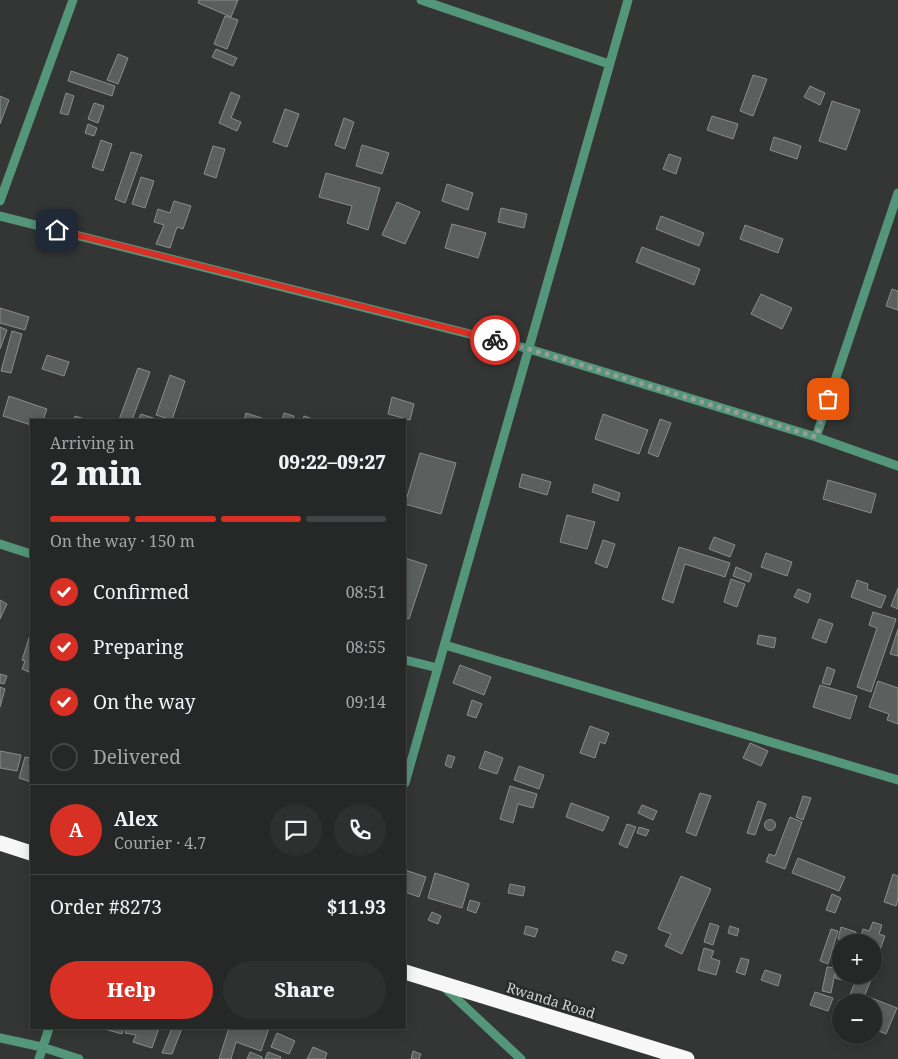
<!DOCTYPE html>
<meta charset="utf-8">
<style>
body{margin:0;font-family:"Noto Serif",serif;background:#2e3030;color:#f1f3f6;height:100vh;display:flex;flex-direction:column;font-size:19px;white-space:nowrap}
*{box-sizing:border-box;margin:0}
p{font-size:16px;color:#a4a6a8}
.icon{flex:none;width:28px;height:28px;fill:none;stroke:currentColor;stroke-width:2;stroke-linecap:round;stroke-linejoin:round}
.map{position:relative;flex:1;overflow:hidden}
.side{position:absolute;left:30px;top:419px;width:376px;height:610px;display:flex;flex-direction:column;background:#262828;border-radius:0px;box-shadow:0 2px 12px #0003,0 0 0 1px #424445}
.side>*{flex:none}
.controls{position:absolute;left:832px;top:934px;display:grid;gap:10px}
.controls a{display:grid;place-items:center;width:50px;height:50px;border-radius:50%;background:#262828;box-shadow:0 2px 12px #0003,0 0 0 1px #424445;font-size:25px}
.pin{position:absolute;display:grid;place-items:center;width:42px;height:42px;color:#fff;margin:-21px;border-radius:10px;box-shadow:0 2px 8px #0006}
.courier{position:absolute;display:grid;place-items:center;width:50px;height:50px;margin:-25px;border:4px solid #d93025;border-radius:50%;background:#fff;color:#222;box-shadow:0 1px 6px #0007}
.overview em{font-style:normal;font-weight:800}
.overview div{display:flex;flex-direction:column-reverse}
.overview{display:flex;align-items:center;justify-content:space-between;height:85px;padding:0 20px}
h1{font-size:32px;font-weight:800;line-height:38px}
.bar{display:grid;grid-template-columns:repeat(4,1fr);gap:8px 5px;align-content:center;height:60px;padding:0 20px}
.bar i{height:6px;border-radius:4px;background:#424445}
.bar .on{background:#d93025}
.bar p{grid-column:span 4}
.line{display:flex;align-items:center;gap:12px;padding:0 20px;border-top:1px solid #424445}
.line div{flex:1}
.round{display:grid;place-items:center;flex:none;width:52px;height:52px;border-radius:26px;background:#2e3030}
ol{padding:0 20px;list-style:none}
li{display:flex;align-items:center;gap:15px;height:55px}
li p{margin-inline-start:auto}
li .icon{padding:5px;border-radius:50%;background:#d93025;color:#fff;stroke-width:4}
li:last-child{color:#a4a6a8}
li i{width:28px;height:28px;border:2px solid #424445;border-radius:50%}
.action{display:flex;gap:10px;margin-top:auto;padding:10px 20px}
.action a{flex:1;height:58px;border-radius:30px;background:#d93025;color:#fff;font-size:20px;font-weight:800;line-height:58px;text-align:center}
.action a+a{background:#2e3030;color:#f1f3f6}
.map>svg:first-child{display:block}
.building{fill:#5b5f5d;stroke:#898e8b}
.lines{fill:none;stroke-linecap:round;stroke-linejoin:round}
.minor{stroke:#53967a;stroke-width:9}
.highway{stroke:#f7f7f7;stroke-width:15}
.done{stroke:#9a9c9b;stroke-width:5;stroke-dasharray:0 9}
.route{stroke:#d93025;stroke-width:6}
.labels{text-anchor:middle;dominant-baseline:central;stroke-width:5;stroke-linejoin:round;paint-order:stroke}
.street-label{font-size:14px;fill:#d1d3d2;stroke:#292c2b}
</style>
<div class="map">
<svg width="898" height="1059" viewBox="0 0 898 1059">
<rect width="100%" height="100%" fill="#333635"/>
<path class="building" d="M199 0H238L231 17 198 3Z
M225 16 238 20 227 49 214 44Z
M216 49 237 58 233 66 212 57Z
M118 54 128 58 118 84 107 80Z
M71 71 115 86 112 96 68 81Z
M753 75 767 79 753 116 740 111Z
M810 86 825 93 820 105 804 97Z
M231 92 240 96 231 118 241 122 237 131 219 123Z
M66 93 74 96 68 115 60 113Z
M0 96 9 100 0 124Z
M832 101 860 110 846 150 819 141Z
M94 103 104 106 98 123 88 119Z
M285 109 299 114 287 147 273 142Z
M712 116 738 124 733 139 707 130Z
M344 118 354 122 345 149 335 145Z
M88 124 97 128 94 136 85 133Z
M774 137 801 146 797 159 770 150Z
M101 140 112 144 103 171 92 167Z
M362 145 389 153 382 174 356 166Z
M213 146 225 149 216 178 204 174Z
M131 152 142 155 125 203 115 199Z
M669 154 681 158 676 174 663 169Z
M326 173 380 188 368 230 347 223 352 206 319 197Z
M141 177 154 181 145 208 132 204Z
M447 184 473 193 468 210 442 201Z
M174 201 191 206 183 229 177 227 170 248 156 244 164 225 154 222 158 209 170 213Z
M397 202 420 212 405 244 382 235Z
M501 208 527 214 524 228 498 222Z
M661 216 704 233 699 246 656 229Z
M452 224 486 233 478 258 445 248Z
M745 225 783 239 778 253 740 239Z
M642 247 700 269 694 285 636 262Z
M892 289 898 291V310L886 306Z
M761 294 792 308 782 329 751 314Z
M0 308 29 317 25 330 0 323Z
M0 327 7 330 0 349Z
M12 331 22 334 11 373 1 371Z
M47 355 69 362 64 376 42 369Z
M138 368 150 372 132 420H119Z
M170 375 185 381 172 420 156 415Z
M9 396 47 409 43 420H31V425L3 416Z
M392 397 414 404 410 420 388 414Z
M246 413 265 419 264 420H244Z
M284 413 294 416 293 420H282Z
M141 414 159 420H138Z
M603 414 648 430 639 454 595 439Z
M75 416 88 420H73Z
M304 416 316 420H303Z
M660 419 671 423 658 457 648 453Z
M420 453 456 463 441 514 405 504Z
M522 474 551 482 547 495 519 487Z
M828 480 876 494 871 513 823 499Z
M594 484 620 493 618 501 592 492Z
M567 515 595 522 587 549 560 542Z
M714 537 735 545 730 557 709 549Z
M603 540 615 544 607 568 595 563Z
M679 547 730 563 725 577 685 564 673 603 662 599Z
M766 553 792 562 787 576 761 567Z
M405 558 427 565 409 619 405 618Z
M736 567 752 574 749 582 733 576Z
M731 579 745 584 737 607 724 602Z
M857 580 868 584 867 589 886 596 881 608 851 597Z
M898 588V609L891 606Z
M798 589 811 594 808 603 794 597Z
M0 600 7 604 0 619Z
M873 612 896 619 871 692 857 687 877 628 869 625Z
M819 619 833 624 826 643 812 638Z
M898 629V656L890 654Z
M31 632V666L29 672 22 669 25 661 22 660Z
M759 635 776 638 774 648 757 644Z
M460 665 491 677 484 695 453 683Z
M827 667 835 670 830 685 822 683Z
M0 674 7 676 4 684 0 683Z
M878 681 898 688V724L887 720 889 714 869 707Z
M820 685 857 696 850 719 813 707Z
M0 687 5 689 0 707Z
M472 700 482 704 476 718 467 715Z
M590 726 609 733 605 744 600 742 595 758 580 753Z
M750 743 768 751 761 766 743 758Z
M0 751 21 755 17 771 0 768Z
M485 751 503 758 497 774 479 768Z
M448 755 455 757 451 768 445 765Z
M25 757 31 758V782L19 778Z
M519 766 544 775 539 789 514 780Z
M510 786 537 794 533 808 518 804 513 823 500 819Z
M700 793 711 796 696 836 686 832Z
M803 796 811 798 803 820 796 817Z
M758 801 766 804 755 835 747 833Z
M571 803 609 817 603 831 566 817Z
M642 805 657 811 653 820 638 813Z
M790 817 802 822 785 869 766 862 769 854 775 856Z
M764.5 825a5.5 5.5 0 1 1 11 0a5.5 5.5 0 1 1-11 0Z
M627 824 636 827 627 848 619 844Z
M639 827 649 830 646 836 637 833Z
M798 858 845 877 839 891 792 873Z
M405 870 426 877 419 897 405 892Z
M435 873 469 884 462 908 428 898Z
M893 874 898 876V899L896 906 884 902Z
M681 876 711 889 682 954 665 946 671 934 658 929Z
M510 884 525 887 523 896 508 893Z
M832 894 841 898 835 913 826 910Z
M470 900 480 903 476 913 467 910Z
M432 912 441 916 438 924 428 920Z
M873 922 882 925 879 934 885 936 880 950 874 948V942H859L863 929 869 931Z
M710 923 719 926 713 945 704 942Z
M526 926 538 929 535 937 524 934Z
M730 926 739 929 737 936 728 933Z
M841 927 856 932 853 942 838 939Z
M831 929 838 931 828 964 820 961Z
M704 948 714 951 711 958 720 961 716 975 698 970Z
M616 951 627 955 623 964 612 960Z
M841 954V975H844L842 980 835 978Z
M741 958 749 960 745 975 736 972Z
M874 958 879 960 874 973Z
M827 967 836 968 831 993 822 991Z
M765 970 781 975 778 986 761 980Z
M858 975H873L862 1002H847Z
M815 992 833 998 828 1011 810 1005Z
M869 997 897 1008 886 1034 874 1029V1002H867Z
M839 1000 847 1002H841V1019L833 1016Z
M101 1028H124L122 1034Z
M127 1028H159L152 1048 133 1042 136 1035 125 1033Z
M172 1028H182L172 1054 162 1053Z
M229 1028H269L261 1051 236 1042 231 1059H219Z
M277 1033 295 1041 289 1054 271 1047Z
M313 1047 327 1053 325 1059H307Z
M413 1051 421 1054 419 1059H411Z
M250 1052 262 1057V1059H247Z
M268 1052 281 1057 280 1059H265Z"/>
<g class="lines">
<path class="minor" d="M421 0 609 64
M0 201 73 0
M0 216 529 349 816 437 898 466
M816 437 898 193
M0 544 31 554
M445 645 898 780
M405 660 438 668
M405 783 628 0
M444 987 521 1059
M0 1038 42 1047 79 1059
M39 1059 49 1028"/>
<path class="highway" d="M0 843 31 853
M405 972 687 1059"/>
</g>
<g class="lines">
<path class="done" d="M495 340 529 349 816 437 828 399"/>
<path class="route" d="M57 230 495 340"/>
</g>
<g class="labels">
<g class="street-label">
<text transform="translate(551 1000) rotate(17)">Rwanda Road</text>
</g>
</g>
</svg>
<div class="controls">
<a>+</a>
<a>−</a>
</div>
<div class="pin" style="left:828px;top:399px;background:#ea580c"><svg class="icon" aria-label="bag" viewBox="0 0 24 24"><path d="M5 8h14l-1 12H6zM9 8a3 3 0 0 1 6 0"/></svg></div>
<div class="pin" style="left:57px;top:230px;background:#1f2937"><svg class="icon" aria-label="home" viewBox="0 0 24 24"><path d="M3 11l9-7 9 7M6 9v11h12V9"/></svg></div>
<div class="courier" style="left:495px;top:340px"><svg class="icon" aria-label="bike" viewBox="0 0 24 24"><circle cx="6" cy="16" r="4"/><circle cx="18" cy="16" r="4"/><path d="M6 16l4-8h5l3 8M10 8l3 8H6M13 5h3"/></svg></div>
<section class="side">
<div class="overview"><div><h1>2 min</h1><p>Arriving in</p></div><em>09:22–09:27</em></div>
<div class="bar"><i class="on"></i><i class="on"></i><i class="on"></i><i></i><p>On the way · 150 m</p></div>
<ol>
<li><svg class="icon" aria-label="check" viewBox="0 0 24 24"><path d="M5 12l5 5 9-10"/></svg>Confirmed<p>08:51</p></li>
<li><svg class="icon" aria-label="check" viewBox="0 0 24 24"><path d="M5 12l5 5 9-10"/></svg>Preparing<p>08:55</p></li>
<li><svg class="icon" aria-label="check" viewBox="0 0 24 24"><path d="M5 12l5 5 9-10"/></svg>On the way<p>09:14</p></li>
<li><i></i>Delivered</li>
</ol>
<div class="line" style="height:90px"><b class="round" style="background:#d93025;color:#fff">A</b><div><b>Alex</b><p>Courier · 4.7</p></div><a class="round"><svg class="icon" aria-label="chat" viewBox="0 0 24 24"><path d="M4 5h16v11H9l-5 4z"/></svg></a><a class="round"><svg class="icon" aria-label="phone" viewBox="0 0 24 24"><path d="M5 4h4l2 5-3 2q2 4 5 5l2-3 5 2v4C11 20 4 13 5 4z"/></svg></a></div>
<div class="line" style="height:65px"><div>Order #8273</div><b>$11.93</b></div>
<div class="action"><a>Help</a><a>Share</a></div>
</section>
</div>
